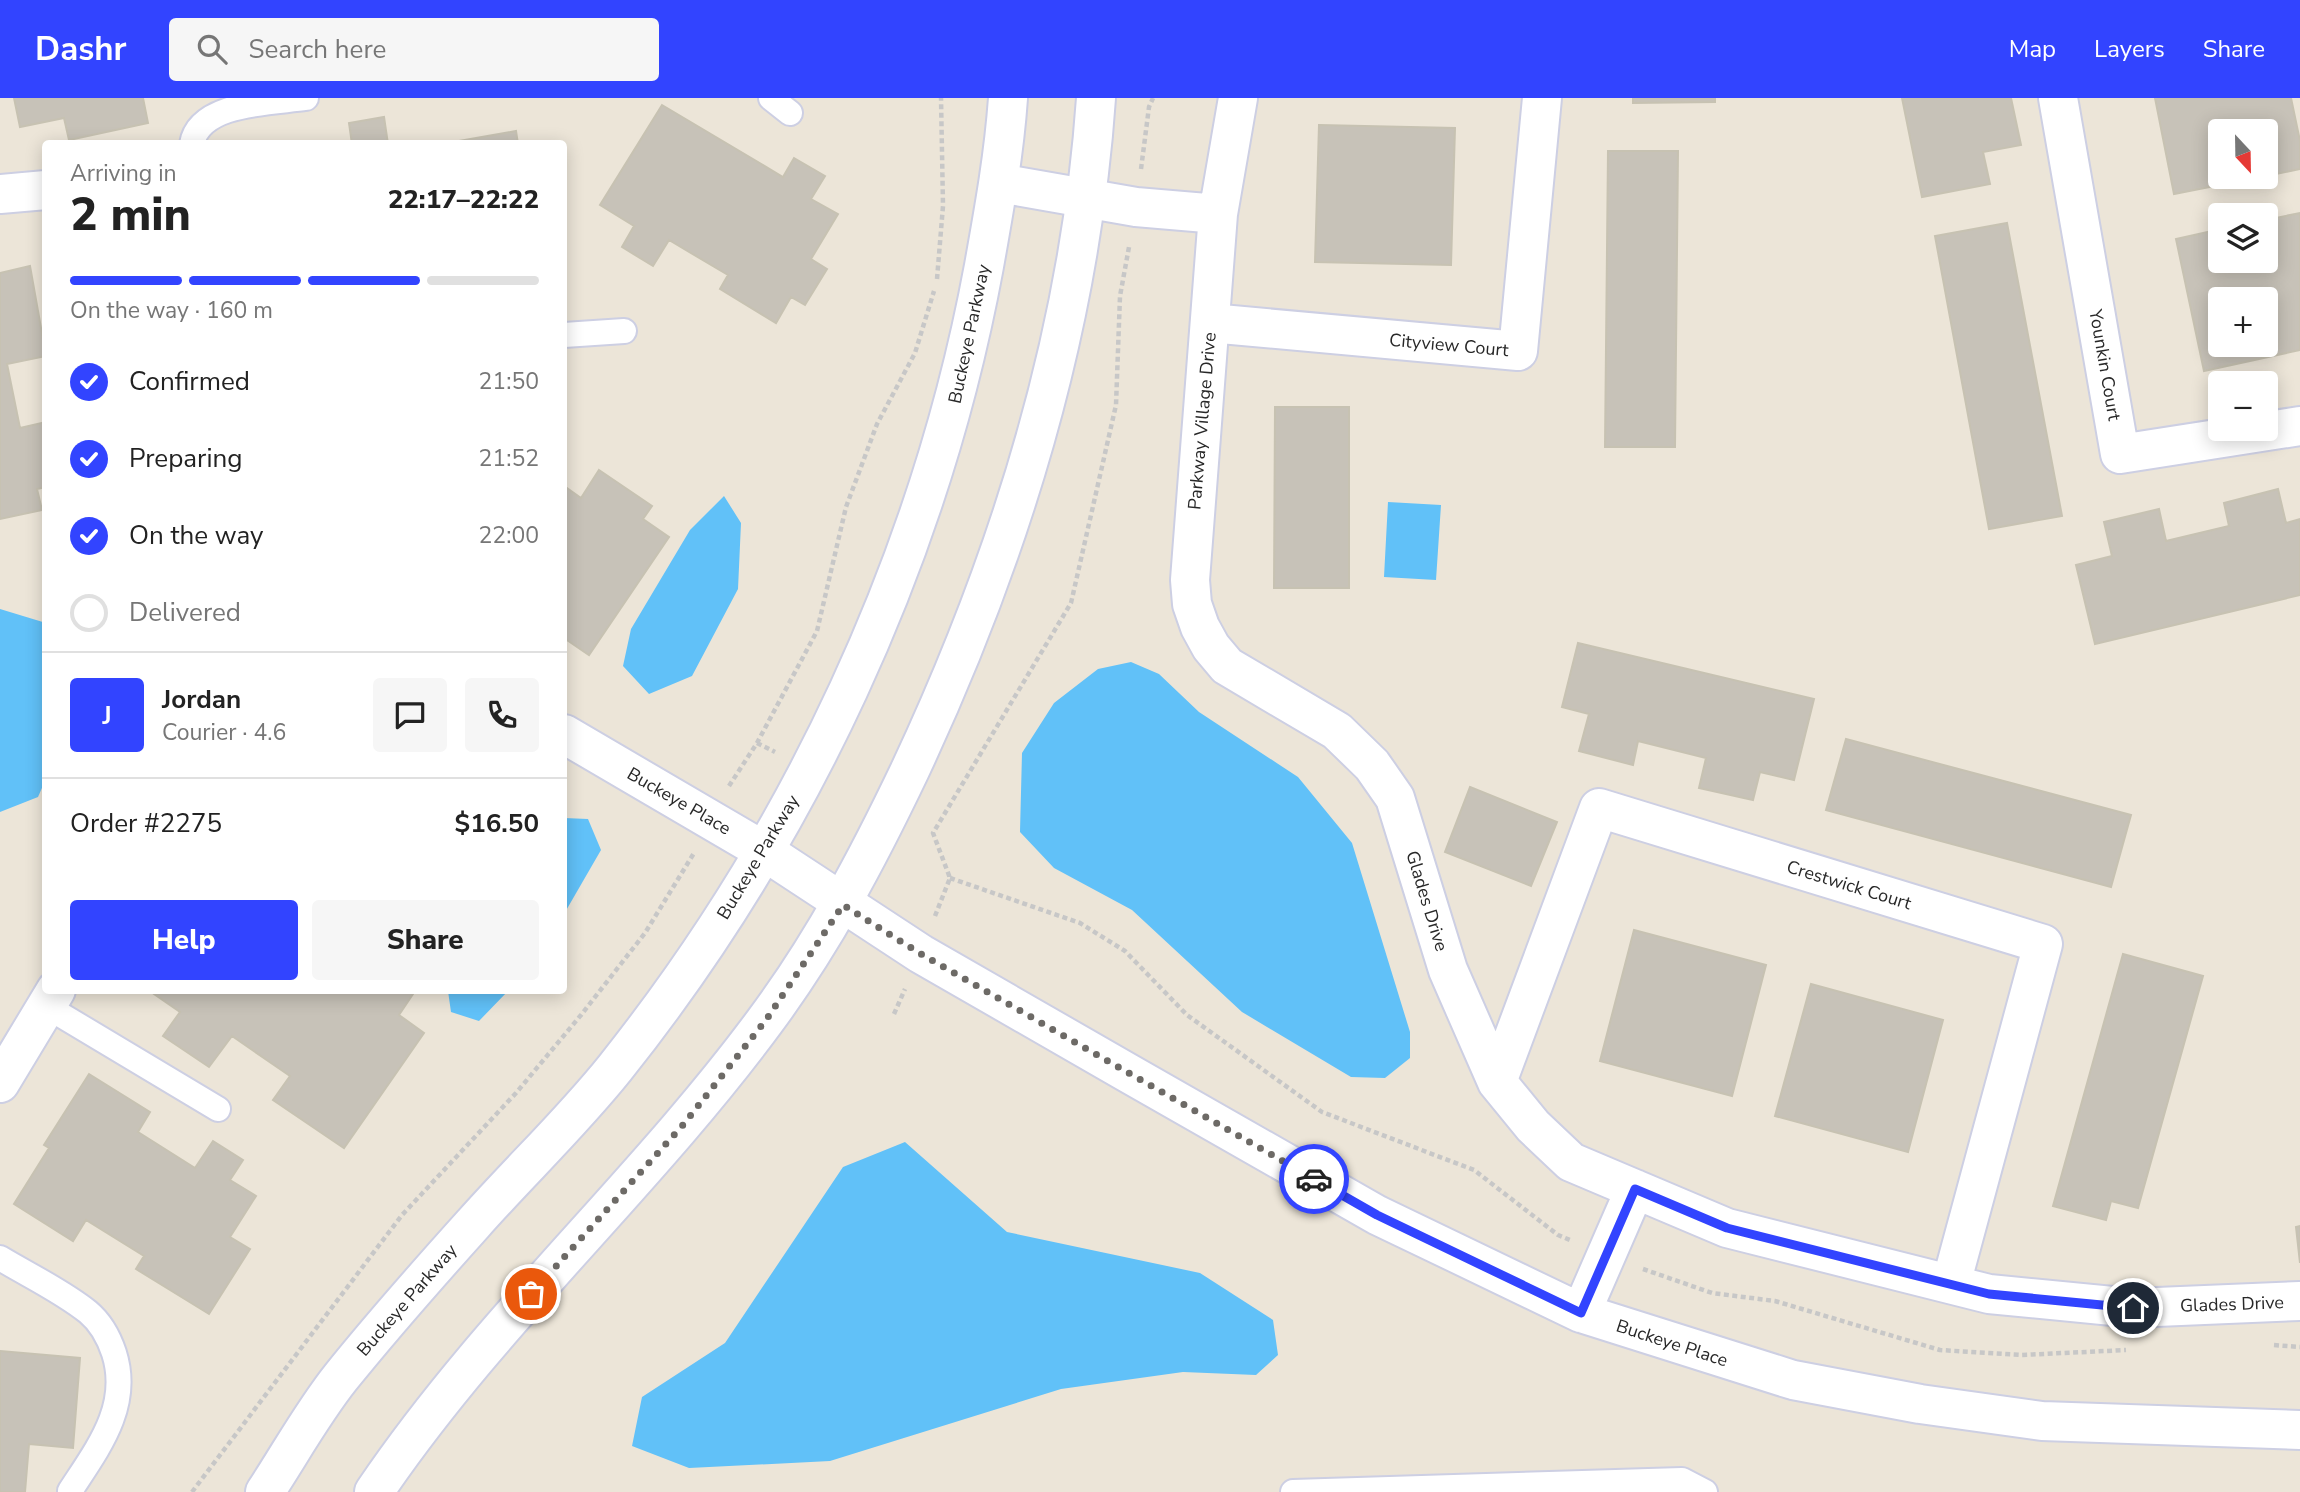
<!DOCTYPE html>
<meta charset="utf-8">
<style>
body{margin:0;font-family:"Nunito Sans",sans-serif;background:#f6f6f6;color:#222;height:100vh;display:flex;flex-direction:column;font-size:26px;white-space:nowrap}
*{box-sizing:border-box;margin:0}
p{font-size:23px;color:#767676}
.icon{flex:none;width:38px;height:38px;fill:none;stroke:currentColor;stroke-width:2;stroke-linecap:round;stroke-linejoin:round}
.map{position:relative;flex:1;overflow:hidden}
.details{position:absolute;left:42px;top:42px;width:525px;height:854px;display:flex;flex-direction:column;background:#fff;border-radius:7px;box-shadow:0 4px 18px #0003}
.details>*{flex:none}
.needle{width:46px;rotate:158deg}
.controls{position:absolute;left:2208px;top:21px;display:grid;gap:14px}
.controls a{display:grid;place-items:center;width:70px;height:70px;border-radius:7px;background:#fff;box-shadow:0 4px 18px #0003;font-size:35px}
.pin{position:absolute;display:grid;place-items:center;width:60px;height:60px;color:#fff;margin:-30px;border:4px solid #fff;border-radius:50%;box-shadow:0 2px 7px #0007}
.courier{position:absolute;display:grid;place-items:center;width:70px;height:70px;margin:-35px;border:5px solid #3244ff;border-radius:50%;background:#fff;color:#222;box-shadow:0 2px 9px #0007}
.head em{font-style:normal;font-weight:800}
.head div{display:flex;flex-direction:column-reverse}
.head{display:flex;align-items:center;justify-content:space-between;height:119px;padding:0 28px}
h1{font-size:46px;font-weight:800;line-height:52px}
.bar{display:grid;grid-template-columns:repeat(4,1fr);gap:10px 7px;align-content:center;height:84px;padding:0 28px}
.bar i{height:9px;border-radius:5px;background:#e0e0e0}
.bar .selected{background:#3244ff}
.bar p{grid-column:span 4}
.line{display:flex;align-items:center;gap:18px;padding:0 28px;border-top:2px solid #e0e0e0}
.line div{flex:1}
.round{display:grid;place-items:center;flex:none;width:74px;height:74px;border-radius:7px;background:#f6f6f6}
ol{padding:0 28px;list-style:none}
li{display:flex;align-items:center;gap:21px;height:77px}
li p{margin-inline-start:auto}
li .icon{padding:7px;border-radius:50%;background:#3244ff;color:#fff;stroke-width:4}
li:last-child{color:#767676}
li i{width:38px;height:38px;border:4px solid #e0e0e0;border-radius:50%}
.cta{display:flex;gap:14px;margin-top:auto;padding:14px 28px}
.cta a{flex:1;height:80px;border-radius:7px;background:#3244ff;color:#fff;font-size:28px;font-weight:800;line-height:80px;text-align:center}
.cta a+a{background:#f6f6f6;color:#222}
header{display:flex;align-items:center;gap:42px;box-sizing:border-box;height:98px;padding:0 35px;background:#3244ff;color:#fff}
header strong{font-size:33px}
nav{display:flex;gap:38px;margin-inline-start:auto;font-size:24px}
.search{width:490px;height:63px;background:#f6f6f6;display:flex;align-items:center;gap:18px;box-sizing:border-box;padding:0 24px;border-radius:7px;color:#767676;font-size:26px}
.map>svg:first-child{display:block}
.water{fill:#61c1f8}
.building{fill:#c7c2b8;stroke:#c7c2b2;stroke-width:2;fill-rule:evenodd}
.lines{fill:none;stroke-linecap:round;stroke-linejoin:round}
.lane-casing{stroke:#cdcfe3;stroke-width:28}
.street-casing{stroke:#cdcfe3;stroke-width:42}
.secondary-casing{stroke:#cdcfe3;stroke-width:42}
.path{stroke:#c7c7c7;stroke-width:4.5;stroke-dasharray:5 3.5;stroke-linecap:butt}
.lane{stroke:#fff;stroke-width:24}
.street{stroke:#fff;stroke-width:38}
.secondary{stroke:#fff;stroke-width:38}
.done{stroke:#6d6a66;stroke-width:7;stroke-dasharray:0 12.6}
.route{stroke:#3244ff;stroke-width:9}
.labels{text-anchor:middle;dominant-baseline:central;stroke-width:5;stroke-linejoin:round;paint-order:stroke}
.street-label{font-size:18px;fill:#282828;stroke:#fff}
</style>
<header>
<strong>Dashr</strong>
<div class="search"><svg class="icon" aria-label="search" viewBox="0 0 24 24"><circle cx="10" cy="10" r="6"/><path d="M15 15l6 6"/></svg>Search here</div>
<nav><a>Map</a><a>Layers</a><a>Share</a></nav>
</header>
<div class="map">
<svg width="2300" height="1394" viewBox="0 0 2300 1394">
<rect width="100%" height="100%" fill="#ece5d8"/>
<path class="water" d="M724 398 741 425 738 491 692 578 649 596 623 568 631 531 690 432Z
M1388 404 1441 407 1436 482 1384 479Z
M0 511 46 525 45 683 38 699 0 714Z
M1131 564 1159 576 1199 614 1298 679 1352 745 1410 934V960L1385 980 1351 979 1242 914 1132 812 1054 770 1020 734 1022 655 1054 605 1098 571Z
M564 720 588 721 601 752 564 816Z
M448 893V892L508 893 479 923 451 914Z
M905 1044 1007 1134 1200 1175 1273 1222 1278 1257 1256 1277 1183 1274 1061 1291 830 1363 689 1370 632 1348 642 1299 725 1245 843 1069Z"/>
<path class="building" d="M14 0H143L148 25 69 42 64 20 20 29Z
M1633 0H1715V4L1633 5Z
M1902 0H2011L2021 47 1983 54 1990 86 1922 99Z
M2155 0H2291L2300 43V71L2266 78V33H2221V79H2260L2174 96Z
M662 7 783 79 794 60 825 78 811 101 838 116 811 161 827 171 805 207 791 199 776 225 720 191 728 177 669 142 653 168 622 149 634 128 600 107Z
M384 19 388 46H352L349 25Z
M1319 27 1455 30 1451 167 1315 164Z
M516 33 518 46H442Z
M1608 53H1678L1675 349H1605Z
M2300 115V252L2204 273 2176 141 2221 131V163H2266V122ZM2221 201H2266V247H2221Z
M2007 125 2062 418 1989 431 1935 138Z
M30 168 46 258 7 266 20 330 46 324V389L37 391 42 412 0 421V175Z
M1275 309H1349V490H1274Z
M599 372 652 408 643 421 669 439 589 557 564 540V388L581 400Z
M2278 391 2286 425 2300 421V497L2095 546 2076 467 2112 458 2104 424 2159 411 2166 443 2229 428 2224 405Z
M1578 545 1814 601 1794 682 1760 674 1753 702 1699 690 1706 660 1638 643 1633 667 1579 653 1589 616 1562 609Z
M1846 641 2131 717 2111 789 1826 712Z
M1470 689 1557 724 1531 788 1445 754Z
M1634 832 1766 867 1732 998 1600 963Z
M2123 856 2203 878 2138 1110 2111 1103 2106 1122 2053 1108Z
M1811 886 1943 922 1908 1054 1775 1018Z
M157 892H408L413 896 399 917 424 935 344 1050 273 1002 290 978 232 938 209 969 163 938 180 914 154 896Z
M89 976 150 1014 138 1034 195 1070 213 1043 243 1062 230 1082 256 1098 230 1139 250 1151 209 1216 136 1171 144 1158 86 1122 73 1143 14 1106 49 1050 44 1047Z
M2300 1128V1165L2296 1129Z
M0 1253 80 1260 73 1350 29 1346 25 1394H0Z"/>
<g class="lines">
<g class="lane-casing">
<path id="lane" d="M771 0 790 15
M192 46C199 4 272 5 306 0
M564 237 624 233
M46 908 218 1011
M0 1160C28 1177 62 1193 88 1214 100 1224 109 1240 114 1255 131 1308 98 1350 70 1393
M1293 1394 1682 1382 1705 1394"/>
</g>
<g class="street-casing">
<path id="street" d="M1238 0 1218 116 1190 482 1192 506 1200 529 1211 549 1227 568 1337 633 1372 667 1395 700 1448 872 1497 984 1533 1028 1571 1064 1727 1130 1989 1196 2133 1210 2300 1203
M2058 0 2120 356 2300 328
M999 85 1136 109 1218 116
M0 96 46 92
M1210 225 1518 253 1542 0
M564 636 764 753 921 856 1128 975 1377 1117 1581 1215 1793 1282 1920 1306 2042 1323 2300 1332
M1497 984 1599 710 2043 846 1951 1186
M0 985 56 892
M1581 1215 1635 1091"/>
</g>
<g class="secondary-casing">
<path id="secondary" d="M265 1394C290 1356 313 1314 341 1279 383 1227 428 1176 473 1126 520 1073 571 1025 615 970 800 738 930 460 984 168 994 112 1004 57 1008 0
M374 1394C489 1224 644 1087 765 923 823 845 868 760 910 672 1009 461 1080 233 1096 0"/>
</g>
<path class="path" d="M1141 71 1149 9 1153 0
M937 181 943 108 941 0
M757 645 775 654
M729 688 757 645 817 533 846 409 877 326 915 255 934 193
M950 780 1080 825 1125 853 1187 917 1322 1014 1474 1072 1558 1137 1570 1142
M935 818 950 780 933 735 1071 505 1116 307 1120 198 1129 149
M894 916 905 891
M1643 1171 1712 1195 1775 1203 1940 1252 2022 1257 2126 1252
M2274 1247 2300 1249
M192 1394 402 1117 516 995 581 917 645 835 694 755"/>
<use href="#lane" class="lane"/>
<use href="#street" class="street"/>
<use href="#secondary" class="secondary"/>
</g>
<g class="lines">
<path class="done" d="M531 1196 683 1027 766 922 843 807 921 856 1314 1081"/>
<path class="route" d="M1314 1081 1377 1117 1581 1215 1635 1091 1727 1130 1989 1196 2133 1210"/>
</g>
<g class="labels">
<g class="street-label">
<text transform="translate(969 236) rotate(-78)">Buckeye Parkway</text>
<text transform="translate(1449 247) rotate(5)">Cityview Court</text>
<text transform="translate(2105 267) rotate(80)">Younkin Court</text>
<text transform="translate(1202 323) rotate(-85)">Parkway Village Drive</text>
<text transform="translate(679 703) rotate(30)">Buckeye Place</text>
<text transform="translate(758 759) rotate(-59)">Buckeye Parkway</text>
<text transform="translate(1849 787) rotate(17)">Crestwick Court</text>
<text transform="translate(1427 803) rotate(73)">Glades Drive</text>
<text transform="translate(407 1202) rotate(-49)">Buckeye Parkway</text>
<text transform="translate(2232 1206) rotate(-2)">Glades Drive</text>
<text transform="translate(1672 1245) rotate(18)">Buckeye Place</text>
</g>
</g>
</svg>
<div class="controls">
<a><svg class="needle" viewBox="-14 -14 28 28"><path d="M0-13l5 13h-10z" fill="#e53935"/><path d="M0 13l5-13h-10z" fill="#767676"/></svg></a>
<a><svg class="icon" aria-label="layers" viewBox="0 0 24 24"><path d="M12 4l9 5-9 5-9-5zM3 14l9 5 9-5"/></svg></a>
<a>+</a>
<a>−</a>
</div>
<div class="pin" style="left:531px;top:1196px;background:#ea580c"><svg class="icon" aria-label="bag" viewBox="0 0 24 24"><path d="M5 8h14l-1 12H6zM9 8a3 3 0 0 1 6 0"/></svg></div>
<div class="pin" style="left:2133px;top:1210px;background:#1f2937"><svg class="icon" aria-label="home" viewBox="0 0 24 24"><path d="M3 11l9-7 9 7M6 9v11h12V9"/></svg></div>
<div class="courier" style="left:1314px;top:1081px"><svg class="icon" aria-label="car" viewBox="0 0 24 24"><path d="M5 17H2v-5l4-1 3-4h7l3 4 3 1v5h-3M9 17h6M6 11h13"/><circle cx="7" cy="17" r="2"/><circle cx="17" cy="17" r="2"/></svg></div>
<section class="details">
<div class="head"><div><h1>2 min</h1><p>Arriving in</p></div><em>22:17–22:22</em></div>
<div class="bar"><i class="selected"></i><i class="selected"></i><i class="selected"></i><i></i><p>On the way · 160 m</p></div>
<ol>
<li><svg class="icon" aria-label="check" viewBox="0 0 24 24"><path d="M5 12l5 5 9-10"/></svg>Confirmed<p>21:50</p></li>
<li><svg class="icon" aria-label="check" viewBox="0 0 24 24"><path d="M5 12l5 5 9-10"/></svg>Preparing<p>21:52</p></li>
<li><svg class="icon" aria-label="check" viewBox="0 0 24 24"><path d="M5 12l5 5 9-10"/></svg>On the way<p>22:00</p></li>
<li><i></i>Delivered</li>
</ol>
<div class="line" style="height:126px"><b class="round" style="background:#3244ff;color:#fff">J</b><div><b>Jordan</b><p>Courier · 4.6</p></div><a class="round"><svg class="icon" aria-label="chat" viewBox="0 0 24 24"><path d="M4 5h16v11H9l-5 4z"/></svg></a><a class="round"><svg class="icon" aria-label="phone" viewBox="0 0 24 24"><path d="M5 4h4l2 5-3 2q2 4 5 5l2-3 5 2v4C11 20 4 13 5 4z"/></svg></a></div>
<div class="line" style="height:91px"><div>Order #2275</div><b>$16.50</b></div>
<div class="cta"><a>Help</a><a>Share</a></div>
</section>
</div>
